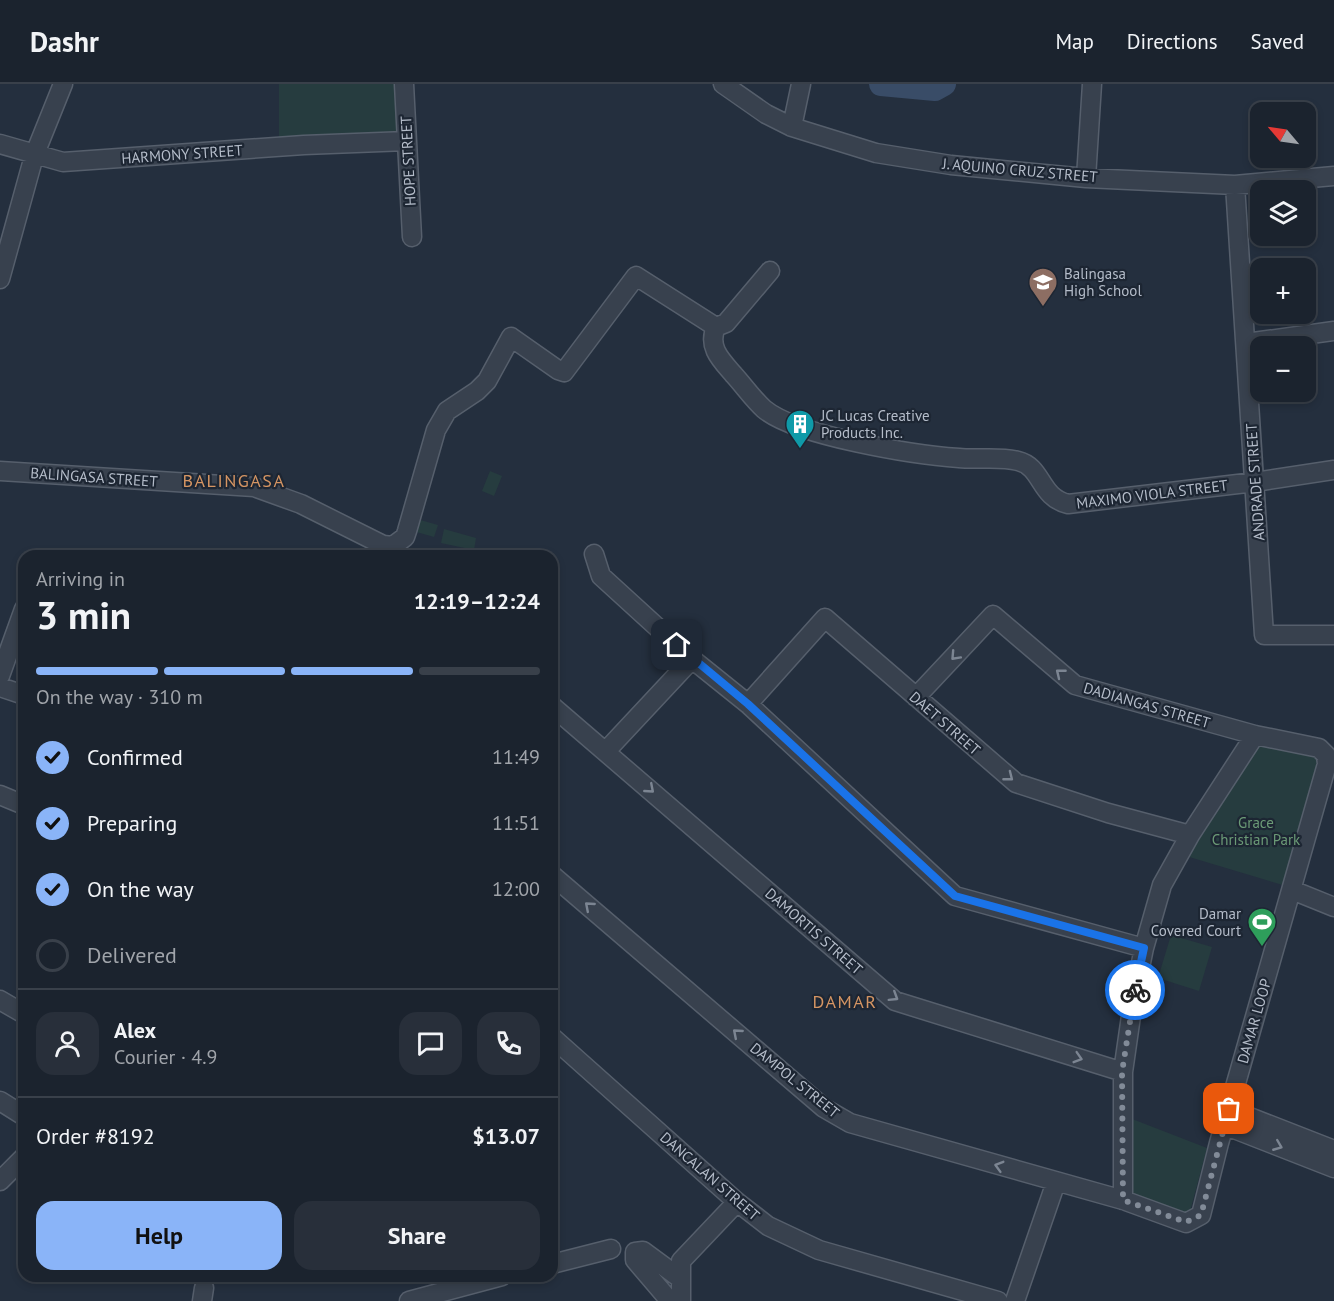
<!DOCTYPE html>
<meta charset="utf-8">
<style>
body{margin:0;font-family:"PT Sans",sans-serif;background:#282f3a;color:#f1f3f6;height:100vh;display:flex;flex-direction:column;font-size:22px;white-space:nowrap}
*{box-sizing:border-box;margin:0}
p{font-size:20px;color:#a0a4aa}
.icon{flex:none;width:33px;height:33px;fill:none;stroke:currentColor;stroke-width:2;stroke-linecap:round;stroke-linejoin:round}
.map{position:relative;flex:1;overflow:hidden}
.sheet{position:absolute;left:18px;top:466px;width:540px;height:732px;display:flex;flex-direction:column;background:#1b232e;border-radius:18px;box-shadow:0 3px 9px #0003,0 0 0 2px #39404a}
.sheet>*{flex:none}
.needle{width:39px;rotate:299deg}
.fabs{position:absolute;left:1250px;top:18px;display:grid;gap:12px}
.fabs a{display:grid;place-items:center;width:66px;height:66px;border-radius:12px;background:#1b232e;box-shadow:0 3px 9px #0003,0 0 0 2px #39404a;font-size:30px}
.pin{position:absolute;display:grid;place-items:center;width:51px;height:51px;color:#fff;margin:-26px;border-radius:12px;box-shadow:0 3px 9px #0006}
.courier{position:absolute;display:grid;place-items:center;width:60px;height:60px;margin:-30px;border:4px solid #1a73e8;border-radius:50%;background:#fff;color:#222;box-shadow:0 2px 8px #0007}
.summary em{font-style:normal;font-weight:700}
.summary div{display:flex;flex-direction:column-reverse}
.summary{display:flex;align-items:center;justify-content:space-between;height:102px;padding:0 18px}
h1{font-size:39px;font-weight:700;line-height:45px}
.bar{display:grid;grid-template-columns:repeat(4,1fr);gap:9px 6px;align-content:center;height:72px;padding:0 18px}
.bar i{height:8px;border-radius:4px;background:#39404a}
.bar .on{background:#8ab4f8}
.bar p{grid-column:span 4}
.line{display:flex;align-items:center;gap:15px;padding:0 18px;border-top:2px solid #39404a}
.line div{flex:1}
.round{display:grid;place-items:center;flex:none;width:63px;height:63px;border-radius:18px;background:#282f3a}
ol{padding:0 18px;list-style:none}
li{display:flex;align-items:center;gap:18px;height:66px}
li p{margin-inline-start:auto}
li .icon{padding:6px;border-radius:50%;background:#8ab4f8;color:#111;stroke-width:4}
li:last-child{color:#a0a4aa}
li i{width:33px;height:33px;border:3px solid #39404a;border-radius:50%}
.action{display:flex;gap:12px;margin-top:auto;padding:12px 18px}
.action a{flex:1;height:69px;border-radius:18px;background:#8ab4f8;color:#111;font-size:24px;font-weight:700;line-height:69px;text-align:center}
.action a+a{background:#282f3a;color:#f1f3f6}
header{display:flex;align-items:center;gap:36px;box-sizing:border-box;height:84px;padding:0 30px;background:#1b232e;border-bottom:2px solid #39404a}
header strong{font-size:28px}
nav{display:flex;gap:33px;margin-inline-start:auto;font-size:21px}
.map>svg:first-child{display:block}
.green{fill:#263c3f}
.lines{fill:none;stroke-linecap:round;stroke-linejoin:round}
.river{stroke:#394c67;stroke-width:24}
.minor-casing{stroke:#565f6c;stroke-width:21}
.minor{stroke:#38414e;stroke-width:18}
.oneway{stroke:#7c8592}
.done{stroke:#828b98;stroke-width:6;stroke-dasharray:0 10.8}
.route{stroke:#1a73e8;stroke-width:8}
.labels{text-anchor:middle;dominant-baseline:central;stroke-width:4.5;stroke-linejoin:round;paint-order:stroke}
.street-label{font-size:15px;fill:#b4bcc9;stroke:#1d2633}
.poi-label{font-size:15px;fill:#b4bcc9;stroke:#1d2633;text-anchor:start}
.park-label{font-size:15px;fill:#6b9a76;stroke:#1d2633}
.quarter-label{font-size:18px;letter-spacing:1.5px;fill:#d59563;stroke:#1d2633}
</style>
<header>
<strong>Dashr</strong>
<nav><a>Map</a><a>Directions</a><a>Saved</a></nav>
</header>
<div class="map">
<svg width="1334" height="1217" viewBox="0 0 1334 1217">
<rect width="100%" height="100%" fill="#242f3e"/>
<path class="green" d="M279 0H395L399 54 279 61Z
M490 387 502 392 494 412 482 407Z
M417 435 438 441 434 453 413 447Z
M444 445 476 454 474 466 441 459Z
M1257 659 1315 672 1321 680 1286 802 1186 772Z
M1171 851 1212 863 1199 907 1158 894Z
M1127 1033 1207 1064 1189 1131 1131 1120Z"/>
<g class="lines">
<path class="river" d="M881 0 935 5 944 0"/>
<g class="minor-casing">
<path id="minor" d="M404 0 412 153
M723 0 766 30 792 43 876 69 951 81 1086 94 1235 101 1334 92
M792 43 801 0
M0 60 63 78 304 61 407 57
M1086 94 1092 0
M1235 101 1264 551H1334
M0 195 34 72 63 0
M716 243 726 239 770 187
M1246 259 1334 247
M0 387 254 403 301 420 383 461 393 462 405 453 407 447 436 346 447 327 477 307 487 297 511 253 558 286 564 288 636 192 716 243C707 263 721 276 734 291 744 302 753 315 764 325 796 352 915 371 959 374 978 376 1000 372 1018 377 1043 383 1039 413 1068 420L1255 398 1334 386
M594 470 601 492 692 575 748 620 955 812 1144 864
M0 592 24 525
M0 603 24 611
M748 620 825 534 1016 699 1108 729 1190 751
M552 622 895 917 1123 988
M606 667 692 575
M0 711 24 721
M552 791 824 1024 850 1039 1123 1116 1186 1139 1201 1131 1219 1059 1327 680 1326 671 1319 664 1255 651 1075 601 993 531 916 613
M1292 806 1334 823
M0 916 24 930
M552 953 737 1118 768 1142 819 1166 998 1217
M0 1017 24 1032
M1229 1025 1334 1066
M1224 1041 1334 1084
M0 1097 24 1073
M1123 1116V988L1133 918 1144 864 1162 801 1190 751 1255 651
M552 1180 611 1165
M202 1217 204 1204
M409 1217 502 1192
M670 1217 635 1176V1168L643 1167 681 1195
M681 1217V1177L737 1118
M1015 1217 1056 1098"/>
</g>
<use href="#minor" class="minor"/>
</g>
<defs><path id="oneway-chevron" d="M-2-3.5L2.5 0L-2 3.5" fill="none" stroke-width="1.6" stroke-linecap="round" stroke-linejoin="round" transform="scale(1.5)"/></defs>
<g class="oneway">
<use href="#oneway-chevron" transform="translate(955 572) rotate(133)"/>
<use href="#oneway-chevron" transform="translate(1060 589) rotate(-141)"/>
<use href="#oneway-chevron" transform="translate(1009 693) rotate(38)"/>
<use href="#oneway-chevron" transform="translate(650 705) rotate(41)"/>
<use href="#oneway-chevron" transform="translate(589 822) rotate(-139)"/>
<use href="#oneway-chevron" transform="translate(894 913) rotate(32)"/>
<use href="#oneway-chevron" transform="translate(737 949) rotate(-139)"/>
<use href="#oneway-chevron" transform="translate(1078 974) rotate(17)"/>
<use href="#oneway-chevron" transform="translate(1278 1062) rotate(22)"/>
<use href="#oneway-chevron" transform="translate(999 1082) rotate(-164)"/>
</g>
<g class="lines">
<path class="done" d="M1135 906 1122 988 1123 1116 1186 1138 1201 1131 1229 1025"/>
<path class="route" d="M677 561 748 620 955 812 1144 864 1135 906"/>
</g>
<defs>
<g id="school-pin" transform="scale(1.5)"><path d="M0 17L-7.5 6A9.5 9.5 0 1 1 7.5 6Z" fill="#8d6e63" stroke="#1d2633"/><path d="M0-5L7-2L0 1L-7-2ZM-4 1L0 2.5L4 1V4Q0 6-4 4Z" fill="#fff"/></g>
<g id="building-pin" transform="scale(1.5)"><path d="M0 17L-7.5 6A9.5 9.5 0 1 1 7.5 6Z" fill="#0f9aa8" stroke="#1d2633"/><path d="M-4-6H4V6H1V3H-1V6H-4ZM-2.5-4.3h1.7v1.8h-1.7ZM.8-4.3h1.7v1.8H.8ZM-2.5-1h1.7V.8h-1.7ZM.8-1h1.7V.8H.8Z" fill="#fff"/></g>
<g id="stadium-pin" transform="scale(1.5)"><path d="M0 17L-7.5 6A9.5 9.5 0 1 1 7.5 6Z" fill="#2e9e5b" stroke="#1d2633"/><path d="M0-5a6.5 5 0 1 0 0 10a6.5 5 0 1 0 0-10ZM-3.5-1.8h7v3.6h-7Z" fill="#fff"/></g>
</defs>
<g fill-rule="evenodd">
<use href="#school-pin" x="1043" y="198"/>
<use href="#building-pin" x="800" y="340"/>
<use href="#stadium-pin" x="1262" y="838"/>
</g>
<g class="labels">
<g class="street-label">
<text transform="translate(182 70) rotate(-4)">HARMONY STREET</text>
<text transform="translate(408 77) rotate(-93)">HOPE STREET</text>
<text transform="translate(1020 86) rotate(5)">J. AQUINO CRUZ STREET</text>
<text transform="translate(94 393) rotate(4)">BALINGASA STREET</text>
<text transform="translate(1255 398) rotate(-94)">ANDRADE STREET</text>
<text transform="translate(1152 410) rotate(-7)">MAXIMO VIOLA STREET</text>
<text transform="translate(1147 621) rotate(16)">DADIANGAS STREET</text>
<text transform="translate(945 639) rotate(41)">DAET STREET</text>
<text transform="translate(814 847) rotate(41)">DAMORTIS STREET</text>
<text transform="translate(1254 937) rotate(-74)">DAMAR LOOP</text>
<text transform="translate(795 996) rotate(39)">DAMPOL STREET</text>
<text transform="translate(710 1092) rotate(41)">DANCALAN STREET</text>
</g>
<g class="poi-label">
<text x="1064" y="189">Balingasa<tspan x="1064" dy="17">High School</tspan></text>
<text x="821" y="331">JC Lucas Creative<tspan x="821" dy="17">Products Inc.</tspan></text>
<text x="1241" y="829" text-anchor="end">Damar<tspan x="1241" dy="17">Covered Court</tspan></text>
</g>
<g class="park-label">
<text x="1256" y="738">Grace<tspan x="1256" dy="17">Christian Park</tspan></text>
</g>
<g class="quarter-label">
<text x="234" y="396">BALINGASA</text>
<text x="845" y="917">DAMAR</text>
</g>
</g>
</svg>
<div class="fabs">
<a><svg class="needle" viewBox="-14 -14 28 28"><path d="M0-13l5 13h-10z" fill="#e53935"/><path d="M0 13l5-13h-10z" fill="#a0a4aa"/></svg></a>
<a><svg class="icon" aria-label="layers" viewBox="0 0 24 24"><path d="M12 4l9 5-9 5-9-5zM3 14l9 5 9-5"/></svg></a>
<a>+</a>
<a>−</a>
</div>
<div class="pin" style="left:1229px;top:1025px;background:#ea580c"><svg class="icon" aria-label="bag" viewBox="0 0 24 24"><path d="M5 8h14l-1 12H6zM9 8a3 3 0 0 1 6 0"/></svg></div>
<div class="pin" style="left:677px;top:561px;background:#1f2937"><svg class="icon" aria-label="home" viewBox="0 0 24 24"><path d="M3 11l9-7 9 7M6 9v11h12V9"/></svg></div>
<div class="courier" style="left:1135px;top:906px"><svg class="icon" aria-label="bike" viewBox="0 0 24 24"><circle cx="6" cy="16" r="4"/><circle cx="18" cy="16" r="4"/><path d="M6 16l4-8h5l3 8M10 8l3 8H6M13 5h3"/></svg></div>
<section class="sheet">
<div class="summary"><div><h1>3 min</h1><p>Arriving in</p></div><em>12:19–12:24</em></div>
<div class="bar"><i class="on"></i><i class="on"></i><i class="on"></i><i></i><p>On the way · 310 m</p></div>
<ol>
<li><svg class="icon" aria-label="check" viewBox="0 0 24 24"><path d="M5 12l5 5 9-10"/></svg>Confirmed<p>11:49</p></li>
<li><svg class="icon" aria-label="check" viewBox="0 0 24 24"><path d="M5 12l5 5 9-10"/></svg>Preparing<p>11:51</p></li>
<li><svg class="icon" aria-label="check" viewBox="0 0 24 24"><path d="M5 12l5 5 9-10"/></svg>On the way<p>12:00</p></li>
<li><i></i>Delivered</li>
</ol>
<div class="line" style="height:108px"><a class="round"><svg class="icon" aria-label="person" viewBox="0 0 24 24"><circle cx="12" cy="8" r="4"/><path d="M4 21q1-7 8-7t8 7"/></svg></a><div><b>Alex</b><p>Courier · 4.9</p></div><a class="round"><svg class="icon" aria-label="chat" viewBox="0 0 24 24"><path d="M4 5h16v11H9l-5 4z"/></svg></a><a class="round"><svg class="icon" aria-label="phone" viewBox="0 0 24 24"><path d="M5 4h4l2 5-3 2q2 4 5 5l2-3 5 2v4C11 20 4 13 5 4z"/></svg></a></div>
<div class="line" style="height:78px"><div>Order #8192</div><b>$13.07</b></div>
<div class="action"><a>Help</a><a>Share</a></div>
</section>
</div>
